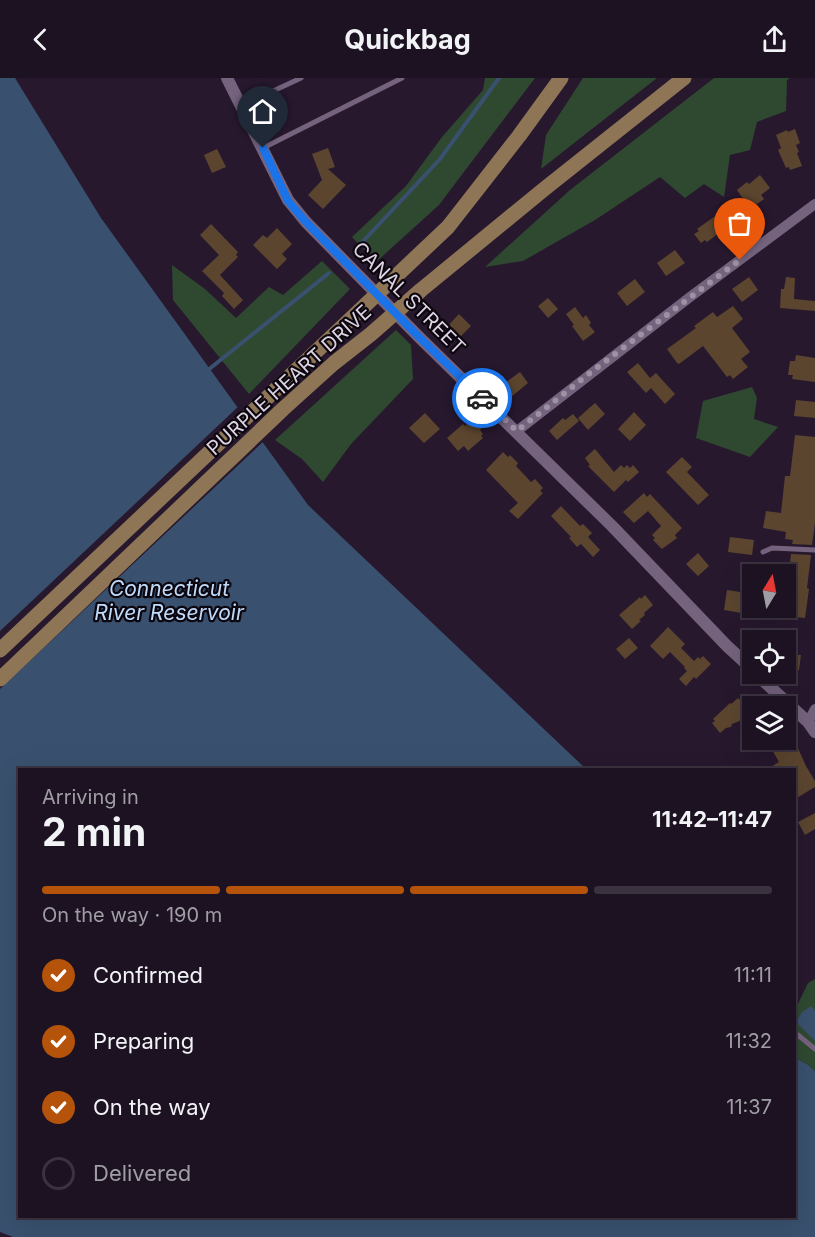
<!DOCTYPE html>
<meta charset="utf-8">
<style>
body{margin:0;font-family:Inter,sans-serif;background:#251b2a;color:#f1f3f6;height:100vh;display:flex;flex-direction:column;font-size:22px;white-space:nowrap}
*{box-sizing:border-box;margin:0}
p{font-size:20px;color:#a09ea5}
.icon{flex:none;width:33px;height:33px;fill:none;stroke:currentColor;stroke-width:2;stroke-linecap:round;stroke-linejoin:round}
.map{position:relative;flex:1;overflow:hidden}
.side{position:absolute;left:18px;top:690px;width:778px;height:450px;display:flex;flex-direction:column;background:#1d1222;border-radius:0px;box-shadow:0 6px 24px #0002,0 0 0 2px #3b3240}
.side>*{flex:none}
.needle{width:39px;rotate:10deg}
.tools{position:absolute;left:742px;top:486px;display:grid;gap:12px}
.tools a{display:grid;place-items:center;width:54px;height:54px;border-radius:0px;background:#1d1222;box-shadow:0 6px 24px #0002,0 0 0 2px #3b3240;font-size:30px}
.pin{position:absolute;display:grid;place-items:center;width:51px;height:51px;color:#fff;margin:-62px -26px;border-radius:50% 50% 50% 0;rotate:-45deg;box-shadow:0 0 6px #0007}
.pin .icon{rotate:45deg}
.courier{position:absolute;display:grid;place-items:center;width:60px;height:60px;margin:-30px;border:4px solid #1a73e8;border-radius:50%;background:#fff;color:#222;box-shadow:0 2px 8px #0007}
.headline em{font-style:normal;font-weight:700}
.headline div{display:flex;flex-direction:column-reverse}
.headline{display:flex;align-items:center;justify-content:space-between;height:102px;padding:0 24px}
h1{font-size:39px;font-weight:700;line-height:45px}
.bar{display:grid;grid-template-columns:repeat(4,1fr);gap:9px 6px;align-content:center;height:72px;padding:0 24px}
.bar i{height:8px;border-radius:4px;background:#3b3240}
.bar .active{background:#b45309}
.bar p{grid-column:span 4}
ol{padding:0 24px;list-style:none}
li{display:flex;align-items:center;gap:18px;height:66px}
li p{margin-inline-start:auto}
li .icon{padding:6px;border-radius:50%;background:#b45309;color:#fff;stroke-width:4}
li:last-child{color:#a09ea5}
li i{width:33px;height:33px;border:3px solid #3b3240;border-radius:50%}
header{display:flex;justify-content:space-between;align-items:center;height:78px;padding:0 24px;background:#1d1222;font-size:27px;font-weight:700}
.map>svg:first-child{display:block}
.green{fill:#2f4931}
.water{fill:#39516e}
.pier{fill:#27182e}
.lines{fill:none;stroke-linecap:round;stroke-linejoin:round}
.stream{stroke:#39516e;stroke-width:4}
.building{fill:#5b452f}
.service{stroke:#75637e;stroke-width:5}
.minor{stroke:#75637e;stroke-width:10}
.tertiary{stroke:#75637e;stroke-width:12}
.primary{stroke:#8e7556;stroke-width:15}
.done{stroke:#9d92a4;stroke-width:6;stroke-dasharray:0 10.8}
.route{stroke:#1a73e8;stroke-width:8}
.labels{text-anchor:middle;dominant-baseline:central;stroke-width:4.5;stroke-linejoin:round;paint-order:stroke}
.street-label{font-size:20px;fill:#ddd4e3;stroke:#0c060f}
.water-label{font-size:21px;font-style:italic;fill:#c0dbfa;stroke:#0c060f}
</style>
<header><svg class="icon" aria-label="back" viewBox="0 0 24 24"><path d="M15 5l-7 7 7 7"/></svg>Quickbag<svg class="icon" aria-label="share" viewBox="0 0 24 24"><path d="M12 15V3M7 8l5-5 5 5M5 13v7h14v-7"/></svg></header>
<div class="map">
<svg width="815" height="1159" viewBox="0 0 815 1159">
<rect width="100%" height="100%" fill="#27182e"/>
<path class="green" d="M485 0H535L439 127 376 184 352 159 406 108 442 59 483 12Z
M583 0H657L541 91 546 57Z
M714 0H790L787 2 786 33 757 44 750 72 730 77 724 119 704 106 685 120 660 99 595 142 523 183 485 189 570 112Z
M322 183 350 211 249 316 173 222 172 187 205 211 236 240 269 209 283 217Z
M396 252 411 267 413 301 351 366 323 404 302 381 275 362Z
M752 309 757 320 754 341 778 349 750 379 696 360 703 323Z
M815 901V993L807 986 795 980V932L808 905Z"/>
<path class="water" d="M0 0H15L101 140 308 427 586 691 20 692V1138H795V980L807 986 815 993V1159H13L0 1154Z
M811 928 815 933V963L796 944 802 934Z"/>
<path class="pier" d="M240 327 265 362 0 611V553Z"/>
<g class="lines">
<path class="stream" d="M355 172 440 81 499 0
M208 292 329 195"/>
</g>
<path class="building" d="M795 51 800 65 796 67 799 74 797 75 802 88 790 92 789 89 786 90 778 72 781 70 776 57 787 52 788 54Z
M328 70 335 89 328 91 346 107 323 131 308 117 322 102 312 76Z
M217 71 226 89 212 95 204 77Z
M760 97 770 110 761 117 764 121 750 131 737 112 747 104 749 106Z
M718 136 727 149 707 164 705 162 701 165 694 156 699 153 697 151Z
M211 146 238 174 236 177 238 179 220 197 243 222 234 231 222 218 224 215 202 193 219 177 200 157Z
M277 150 292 166 282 176 287 181 277 191 253 167 263 157 267 160Z
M675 172 685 185 666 198 657 185Z
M749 199 758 212 742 224 732 211Z
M786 199 795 200 794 221 815 223V233L780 230 781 211H784Z
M635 201 645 214 627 228 617 215Z
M548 220 558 231 548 240 538 228Z
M733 228 743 241 732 250 750 274 741 281 748 289 733 301 730 297 727 299 703 268 679 286 677 285 667 271 696 250 694 248 713 234 717 239Z
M575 229 583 240 586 237 591 245 589 247 595 254 583 263 572 248 574 247 566 236Z
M459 236 471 248 457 262 445 251Z
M796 277 815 280V304L792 301 793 297H788L790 283H795Z
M638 285 650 300 656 295 675 316 665 326 651 310 646 315 627 294Z
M520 294 528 305 511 319 505 311 508 309 505 305Z
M796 322 815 324V340L794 338Z
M595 325 605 336 588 352 578 340Z
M634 334 646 347 630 363 618 351Z
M425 335 440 351 424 365 409 350Z
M573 336 579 343 557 362 549 353 563 340 565 342Z
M474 340 482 350 480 352 483 356 481 358 483 360 468 373 464 368 458 373 447 360 463 346 465 348Z
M795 357 815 359V445L812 467 792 466 793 462 785 461 786 454 763 450 766 433 781 435 785 398H790Z
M595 371 614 394 621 387 624 390 627 387 630 390 633 387 639 394 628 404 626 402 614 414 588 388 590 387 585 380Z
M503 374 508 379 510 377 518 385 516 388 531 404 535 401 543 410 540 413 543 415 518 441 509 433 518 425 486 392Z
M682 379 692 389 687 394 709 417 698 427 666 394Z
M644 415 647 419 650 416 682 450 675 457 677 460 662 471 653 462 655 460 652 457 661 448 648 433 634 445 623 434Z
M561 428 580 448 583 446 592 455 588 459 600 472 593 479 581 466 577 469 569 460 571 459 551 438Z
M730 459 754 462 752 477 728 474Z
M698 475 709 488 698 498 686 486Z
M791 476 811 477 807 510 809 511 805 540 785 538Z
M727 512 753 516V537L724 532Z
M645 517 653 527 644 535 645 537 639 542 641 543 632 551 619 537 640 519 641 521Z
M668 549 685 566 681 570 694 583 698 579 700 581 703 578 711 586 696 601 694 599 686 608 679 601 687 593 684 590 685 589 670 574 663 581 650 568Z
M629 560 638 570 625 581 616 571Z
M786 576 801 577 799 592 786 590Z
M744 618 753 627 742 637V642L732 646 731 649 726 650 720 655 712 645 715 643 713 641 730 625 731 626 738 620 740 622Z
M792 657 806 688 815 703V709L795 721V692H766L779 684 770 668 782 662H786V659Z
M815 735V751L805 757 798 744Z"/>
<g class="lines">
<path class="service" d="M241 28 301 0
M263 70 402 0
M763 474 772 470 815 472
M798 957 815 971"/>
<path class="minor" d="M517 353 690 219 815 126
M808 644 815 631"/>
<path class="tertiary" d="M227 0 288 122 306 144 417 257 612 448 727 568 753 592
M756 596 808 644 815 654"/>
<path class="primary" d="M0 572 448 149 519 58 561 0
M0 601 283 331 334 285 371 256 421 212 543 112 684 0"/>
</g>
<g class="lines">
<path class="done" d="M482 320 517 353 590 295 740 182"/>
<path class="route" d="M263 70 288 123 306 144 417 257 482 320"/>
</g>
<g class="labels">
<g class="street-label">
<text transform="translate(409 220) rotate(45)">CANAL STREET</text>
<text transform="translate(289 302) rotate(-42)">PURPLE HEART DRIVE</text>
</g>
<g class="water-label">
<text x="169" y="510">Connecticut<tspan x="169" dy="24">River Reservoir</tspan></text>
</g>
</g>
</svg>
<div class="tools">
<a><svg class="needle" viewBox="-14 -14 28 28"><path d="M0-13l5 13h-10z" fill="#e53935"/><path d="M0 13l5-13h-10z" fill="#a09ea5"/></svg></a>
<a><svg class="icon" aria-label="locate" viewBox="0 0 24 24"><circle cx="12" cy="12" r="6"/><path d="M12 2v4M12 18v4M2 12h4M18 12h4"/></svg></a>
<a><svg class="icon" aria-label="layers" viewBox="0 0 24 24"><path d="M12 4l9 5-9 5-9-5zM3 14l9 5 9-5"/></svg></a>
</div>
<div class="pin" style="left:740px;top:182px;background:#ea580c"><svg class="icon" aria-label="bag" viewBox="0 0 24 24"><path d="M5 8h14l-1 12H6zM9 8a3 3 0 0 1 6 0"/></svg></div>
<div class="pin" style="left:263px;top:70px;background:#1f2937"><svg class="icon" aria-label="home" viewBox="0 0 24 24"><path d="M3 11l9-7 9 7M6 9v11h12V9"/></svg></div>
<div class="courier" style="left:482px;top:320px"><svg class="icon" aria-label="car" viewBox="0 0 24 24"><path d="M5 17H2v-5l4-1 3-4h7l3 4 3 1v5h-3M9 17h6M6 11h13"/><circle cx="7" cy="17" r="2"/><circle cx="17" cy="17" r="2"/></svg></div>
<section class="side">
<div class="headline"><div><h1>2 min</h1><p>Arriving in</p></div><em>11:42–11:47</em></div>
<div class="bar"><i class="active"></i><i class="active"></i><i class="active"></i><i></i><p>On the way · 190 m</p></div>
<ol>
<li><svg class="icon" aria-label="check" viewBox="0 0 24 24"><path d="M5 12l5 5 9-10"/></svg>Confirmed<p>11:11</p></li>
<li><svg class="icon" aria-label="check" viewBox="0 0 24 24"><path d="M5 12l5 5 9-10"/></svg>Preparing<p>11:32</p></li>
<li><svg class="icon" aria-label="check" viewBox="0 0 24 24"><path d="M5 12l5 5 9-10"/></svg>On the way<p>11:37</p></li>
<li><i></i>Delivered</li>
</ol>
</section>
</div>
